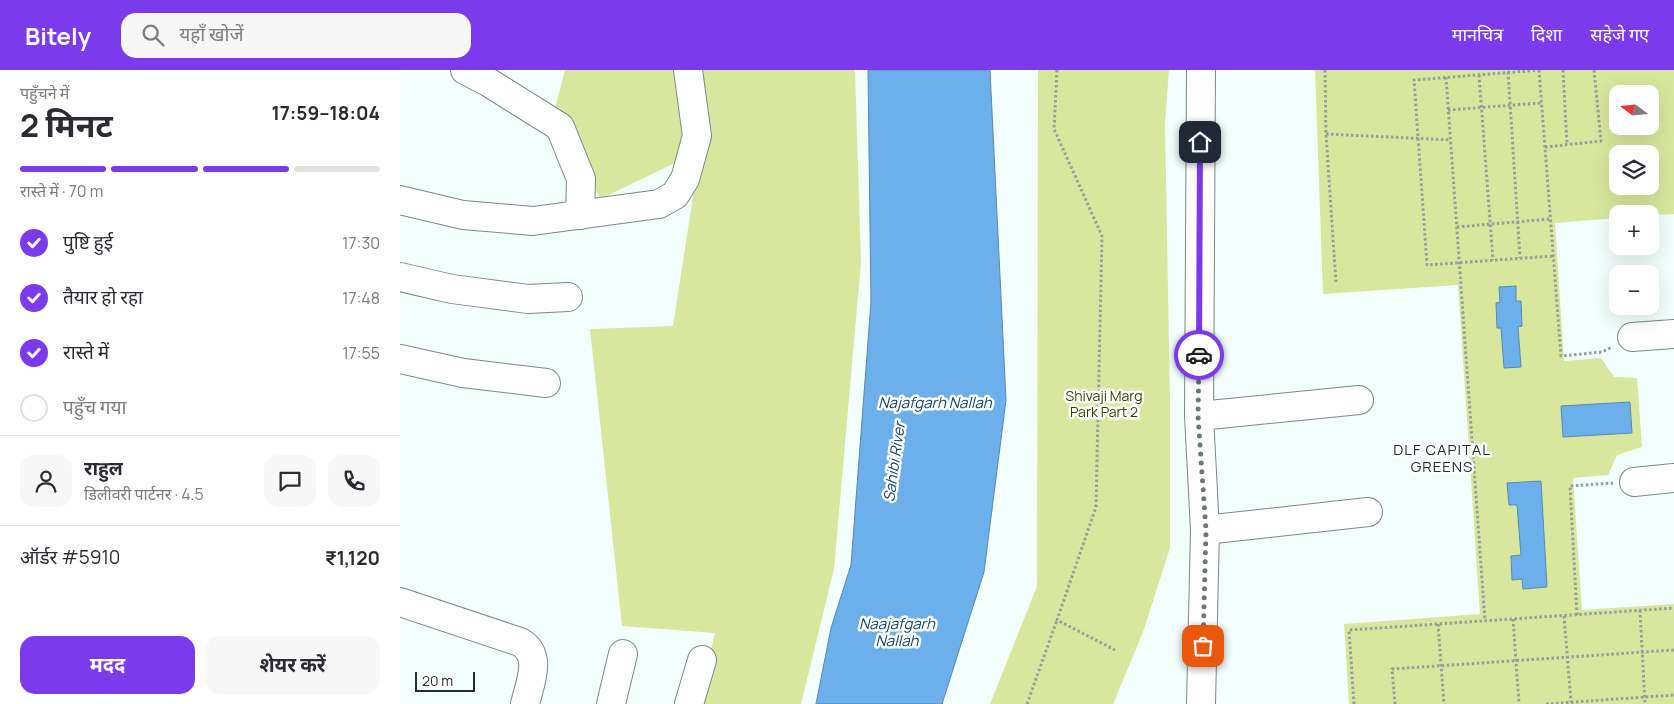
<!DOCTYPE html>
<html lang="hi">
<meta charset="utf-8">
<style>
body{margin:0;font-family:Manrope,"Noto Sans Devanagari",sans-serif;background:#f7f7f7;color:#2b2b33;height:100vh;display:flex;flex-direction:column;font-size:19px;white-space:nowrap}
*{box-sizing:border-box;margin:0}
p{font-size:16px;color:#7c7c81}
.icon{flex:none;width:28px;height:28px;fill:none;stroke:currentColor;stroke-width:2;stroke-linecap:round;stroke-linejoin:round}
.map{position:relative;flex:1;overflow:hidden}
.side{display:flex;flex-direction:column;background:#fff;width:400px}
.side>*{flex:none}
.needle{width:32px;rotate:286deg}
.controls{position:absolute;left:1209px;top:15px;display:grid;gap:10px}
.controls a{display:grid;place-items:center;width:50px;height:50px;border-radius:10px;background:#fff;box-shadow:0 5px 20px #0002;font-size:25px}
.scale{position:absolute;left:15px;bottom:12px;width:60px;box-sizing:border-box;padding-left:5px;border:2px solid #262e2d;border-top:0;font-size:14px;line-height:18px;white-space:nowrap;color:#262e2d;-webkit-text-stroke:4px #fff;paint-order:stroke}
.pin{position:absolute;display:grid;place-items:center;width:42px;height:42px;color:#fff;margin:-21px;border-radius:10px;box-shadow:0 2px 8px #0006}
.courier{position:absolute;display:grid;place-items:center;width:50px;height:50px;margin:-25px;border:4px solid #7c3aed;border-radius:50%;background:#fff;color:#222;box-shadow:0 1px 6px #0007}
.summary em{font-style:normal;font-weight:700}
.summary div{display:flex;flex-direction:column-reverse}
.summary{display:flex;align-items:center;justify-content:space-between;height:85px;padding:0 20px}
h1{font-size:32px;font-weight:700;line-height:38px}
.bar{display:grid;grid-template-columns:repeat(4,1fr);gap:8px 5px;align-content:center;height:60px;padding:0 20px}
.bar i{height:6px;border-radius:4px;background:#e1e1e2}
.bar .active{background:#7c3aed}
.bar p{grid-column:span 4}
.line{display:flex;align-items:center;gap:12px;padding:0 20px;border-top:1px solid #e1e1e2}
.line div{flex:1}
.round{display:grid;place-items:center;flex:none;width:52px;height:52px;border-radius:15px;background:#f7f7f7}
ol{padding:0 20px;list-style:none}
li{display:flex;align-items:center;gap:15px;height:55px}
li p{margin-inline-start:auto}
li .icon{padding:5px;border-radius:50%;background:#7c3aed;color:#fff;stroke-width:4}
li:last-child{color:#7c7c81}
li i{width:28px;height:28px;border:2px solid #e1e1e2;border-radius:50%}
.button{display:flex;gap:10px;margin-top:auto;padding:10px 20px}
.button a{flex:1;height:58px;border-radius:15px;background:#7c3aed;color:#fff;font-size:20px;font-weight:700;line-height:58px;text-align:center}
.button a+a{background:#f7f7f7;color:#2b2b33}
header{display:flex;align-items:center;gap:30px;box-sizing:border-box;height:70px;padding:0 25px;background:#7c3aed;color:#fff}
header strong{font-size:24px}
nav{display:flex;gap:28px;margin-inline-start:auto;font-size:18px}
.search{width:350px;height:45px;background:#f7f7f7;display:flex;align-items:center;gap:12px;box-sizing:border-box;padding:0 18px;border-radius:15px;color:#7c7c81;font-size:19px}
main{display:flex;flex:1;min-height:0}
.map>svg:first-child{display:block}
.green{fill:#d8e79d;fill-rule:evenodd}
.water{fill:#6cb0eb;stroke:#5789b2}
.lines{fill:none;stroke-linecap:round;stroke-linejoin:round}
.minor-casing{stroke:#788b87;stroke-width:30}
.path{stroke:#949f9d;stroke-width:3;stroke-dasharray:2.5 2.5;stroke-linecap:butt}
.minor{stroke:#fff;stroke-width:28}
.done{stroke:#6d7775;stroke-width:5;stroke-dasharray:0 9}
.route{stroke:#7c3aed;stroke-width:6}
.labels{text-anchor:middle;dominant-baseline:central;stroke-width:5;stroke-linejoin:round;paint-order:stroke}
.park-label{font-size:14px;fill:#394200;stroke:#fff}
.water-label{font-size:15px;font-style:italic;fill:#12456b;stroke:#fff}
.neighbourhood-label{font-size:15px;letter-spacing:1px;fill:#262e2d;stroke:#fff}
</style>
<header>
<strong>Bitely</strong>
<div class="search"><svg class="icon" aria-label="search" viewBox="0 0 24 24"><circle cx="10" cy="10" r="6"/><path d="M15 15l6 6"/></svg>यहाँ खोजें</div>
<nav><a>मानचित्र</a><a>दिशा</a><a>सहेजे गए</a></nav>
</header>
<main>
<section class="side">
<div class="summary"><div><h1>2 मिनट</h1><p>पहुँचने में</p></div><em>17:59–18:04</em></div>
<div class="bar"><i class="active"></i><i class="active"></i><i class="active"></i><i></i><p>रास्ते में · 70 m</p></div>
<ol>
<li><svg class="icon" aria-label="check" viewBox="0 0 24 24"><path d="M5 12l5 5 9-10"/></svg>पुष्टि हुई<p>17:30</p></li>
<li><svg class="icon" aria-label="check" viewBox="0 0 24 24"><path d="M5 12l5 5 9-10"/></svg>तैयार हो रहा<p>17:48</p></li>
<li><svg class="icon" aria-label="check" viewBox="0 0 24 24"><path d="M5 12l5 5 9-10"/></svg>रास्ते में<p>17:55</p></li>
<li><i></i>पहुँच गया</li>
</ol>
<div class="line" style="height:90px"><a class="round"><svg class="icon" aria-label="person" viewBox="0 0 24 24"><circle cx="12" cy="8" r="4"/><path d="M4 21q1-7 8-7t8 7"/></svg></a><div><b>राहुल</b><p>डिलीवरी पार्टनर · 4.5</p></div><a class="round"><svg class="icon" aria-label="chat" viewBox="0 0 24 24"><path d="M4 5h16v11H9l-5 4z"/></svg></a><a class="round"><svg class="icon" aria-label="phone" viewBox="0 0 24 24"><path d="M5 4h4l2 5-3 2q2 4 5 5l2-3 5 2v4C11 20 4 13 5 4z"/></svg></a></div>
<div class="line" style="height:65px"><div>ऑर्डर #5910</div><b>₹1,120</b></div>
<div class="button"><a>मदद</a><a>शेयर करें</a></div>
</section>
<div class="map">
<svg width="1274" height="634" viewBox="0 0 1274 634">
<rect width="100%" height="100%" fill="#f2fffc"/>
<path class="green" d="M165 0H455L461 192 434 499 401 634H298L315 563 222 556 190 259 273 256 300 81 200 129 155 39Z
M638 0H769L765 54 770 331V478L743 562 713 634H590L637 516Z
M915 0H1274V144L1250 145V144H1218L1217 148 1155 153 1164 291 1201 288 1214 307 1237 308 1242 377 1217 385 1208 405 1173 408 1182 540 1274 534V634H949L944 554 1080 544 1058 215 923 224ZM1218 24H1250V56H1218ZM1218 84H1250V116H1218Z"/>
<path class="water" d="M468 0H590L606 330 584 502 542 634H416L431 558 451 495 471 232Z
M1116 216V231H1121L1122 256 1118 257 1121 297 1104 298 1101 258H1097L1096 233 1100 232 1099 217Z
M1230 332 1232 363 1163 367 1161 336Z
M1141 411 1147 517 1123 519 1122 509 1112 510 1111 486 1121 485 1117 435H1109L1107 413Z"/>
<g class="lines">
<g class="minor-casing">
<path id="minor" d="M65 0 88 12 160 57 181 109 180 145
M801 0 799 346 805 460 801 634
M0 130 63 145 133 151 259 134 275 125 285 109 297 66 288 0
M0 207 52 219 128 229 168 227
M1232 267 1274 264
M0 289 63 303 146 313
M799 346 959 330
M1234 412 1274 408
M805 460 968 442
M0 532 120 572C143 585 130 613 125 634
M211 634 223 584
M289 634 302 590"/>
</g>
<path class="path" d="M657 0 654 59 702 166 696 437 657 550 715 580
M925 0 926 64 936 213
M1139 0 1161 286 1202 282 1212 277
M1140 0 1014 10 1027 195 1153 186
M1163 0 1167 74
M1108 2 1120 188
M1079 5 1093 190
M1046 7 1085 551
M1048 40 1141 33
M926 64 1051 70
M1145 77 1201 71 1194 0
M1057 157 1150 149
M1240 540 1245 634
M1177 545 1170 416 1213 413
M1164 546 1171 632
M1113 549 1119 634
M1038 554 1044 634
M627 634 657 550
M954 634 949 560 1274 538
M995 634 992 599 1274 580
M1146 634 1274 625"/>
<use href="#minor" class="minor"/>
</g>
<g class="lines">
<path class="done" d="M799 285 798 346 806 460 803 576"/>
<path class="route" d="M799 285 800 72"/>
</g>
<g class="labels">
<g class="park-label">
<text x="704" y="325">Shivaji Marg<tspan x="704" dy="16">Park Part 2</tspan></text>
</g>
<g class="water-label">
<text x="535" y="332">Najafgarh Nallah</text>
<text transform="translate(494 392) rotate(-82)">Sahibi River</text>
<text x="497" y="553">Naajafgarh<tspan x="497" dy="17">Nallah</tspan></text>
</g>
<g class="neighbourhood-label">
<text x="1042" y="379">DLF CAPITAL<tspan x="1042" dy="17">GREENS</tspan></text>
</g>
</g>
</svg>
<div class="controls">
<a><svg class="needle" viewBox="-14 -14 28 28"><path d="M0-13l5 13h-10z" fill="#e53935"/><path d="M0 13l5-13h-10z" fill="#7c7c81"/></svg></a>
<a><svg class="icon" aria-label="layers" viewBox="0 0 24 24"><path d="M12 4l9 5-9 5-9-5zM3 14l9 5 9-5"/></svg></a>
<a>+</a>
<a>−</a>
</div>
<div class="scale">20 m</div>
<div class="pin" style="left:803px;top:576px;background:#ea580c"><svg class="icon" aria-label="bag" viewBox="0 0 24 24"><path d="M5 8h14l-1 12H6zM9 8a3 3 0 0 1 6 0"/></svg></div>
<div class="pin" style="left:800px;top:72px;background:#1f2937"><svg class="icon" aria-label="home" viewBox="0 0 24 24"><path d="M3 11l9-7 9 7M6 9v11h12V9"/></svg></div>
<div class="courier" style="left:799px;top:285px"><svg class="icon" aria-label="car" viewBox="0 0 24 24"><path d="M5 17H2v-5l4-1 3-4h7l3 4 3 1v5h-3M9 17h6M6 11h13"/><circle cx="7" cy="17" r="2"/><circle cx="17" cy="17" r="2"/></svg></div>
</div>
</main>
